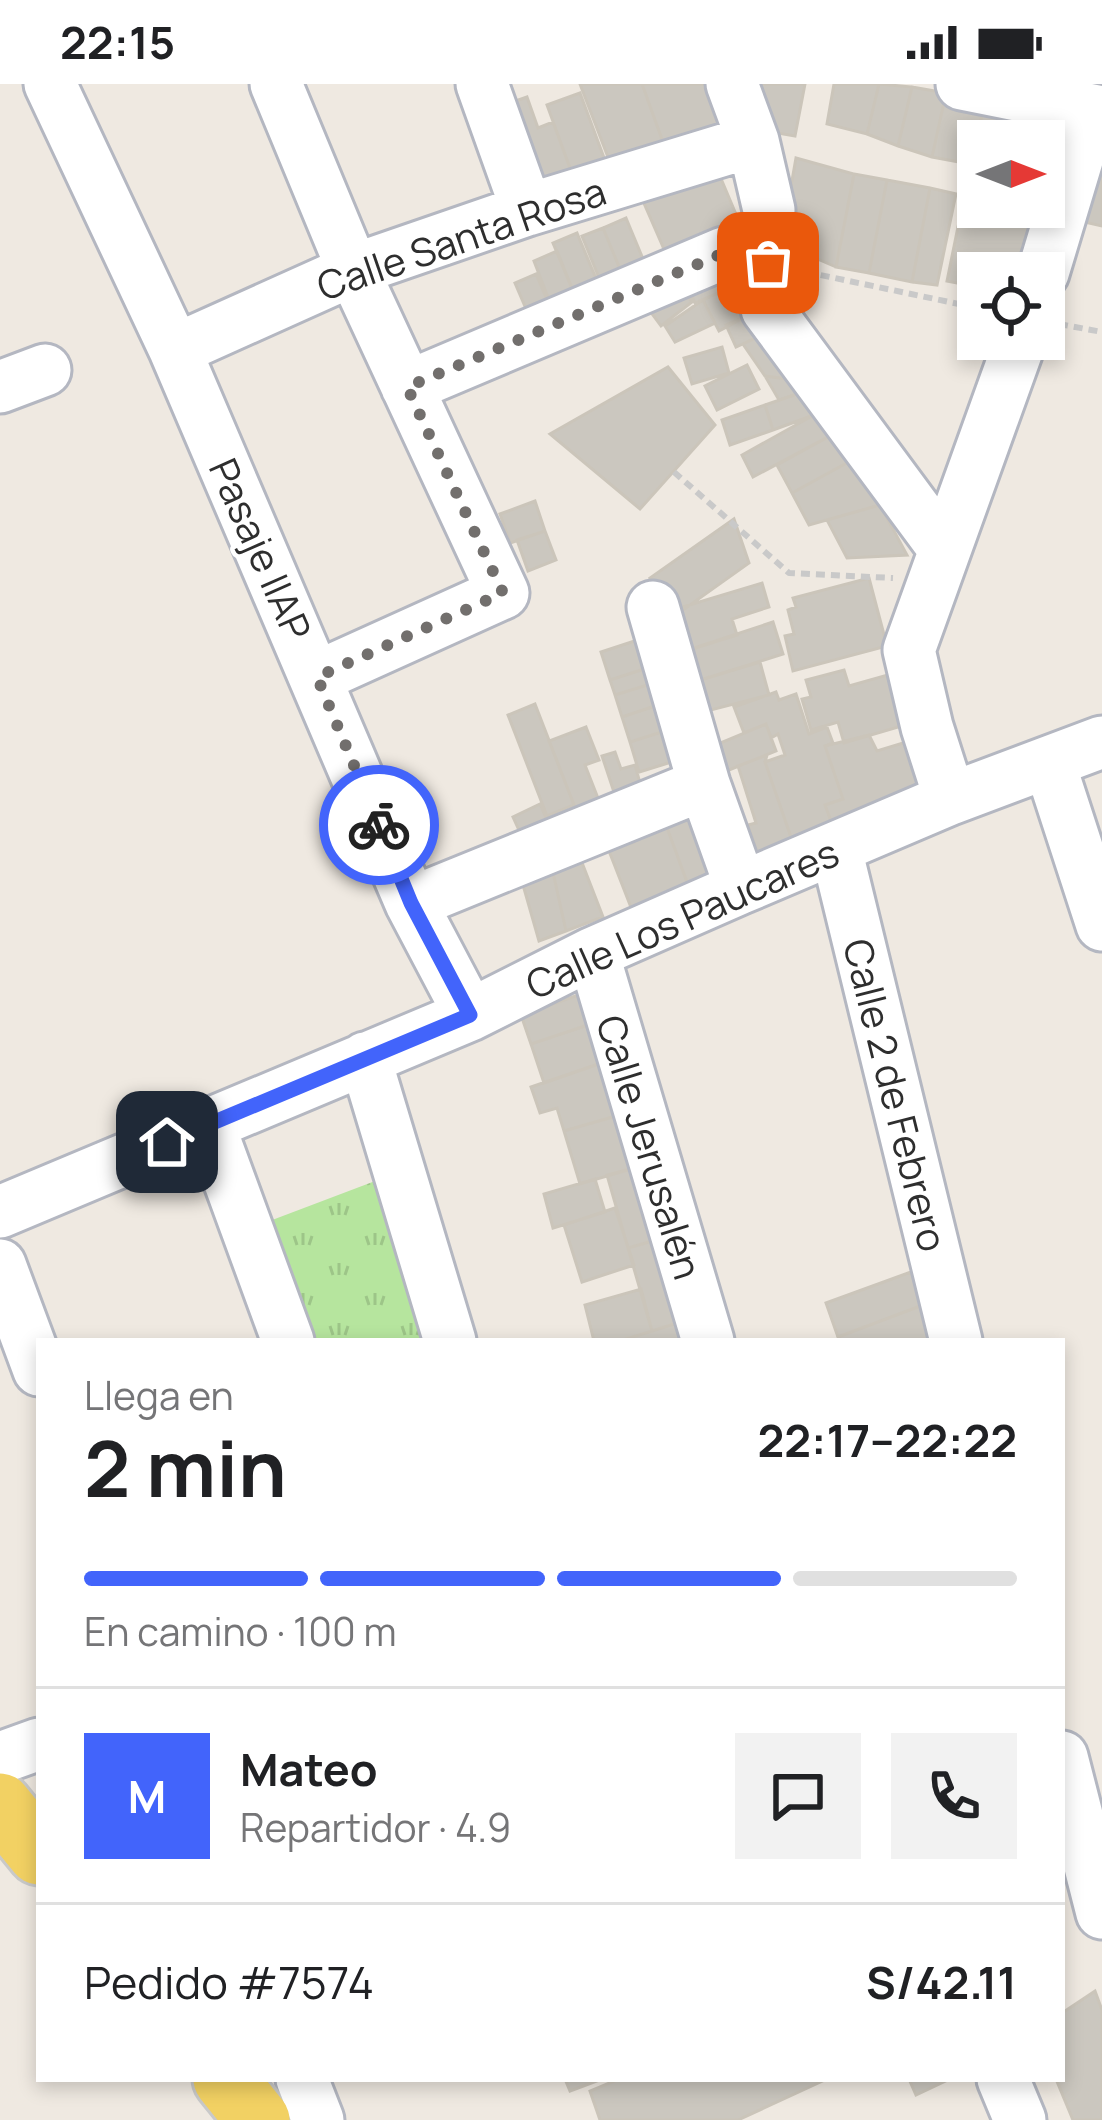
<!DOCTYPE html>
<html lang="es">
<meta charset="utf-8">
<style>
body{margin:0;font-family:Manrope,sans-serif;background:#f2f2f2;color:#202124;height:100vh;display:flex;flex-direction:column;font-size:45px;white-space:nowrap}
*{box-sizing:border-box;margin:0}
p{font-size:39px;color:#757577}
.icon{flex:none;width:66px;height:66px;fill:none;stroke:currentColor;stroke-width:2;stroke-linecap:round;stroke-linejoin:round}
.map{position:relative;flex:1;overflow:hidden}
.drawer{position:absolute;left:36px;top:1254px;width:1029px;height:744px;display:flex;flex-direction:column;background:#fff;border-radius:0px;box-shadow:0 6px 18px #0003}
.drawer>*{flex:none}
.needle{width:78px;rotate:90deg}
.fabs{position:absolute;left:957px;top:36px;display:grid;gap:24px}
.fabs a{display:grid;place-items:center;width:108px;height:108px;border-radius:0px;background:#fff;box-shadow:0 6px 18px #0003;font-size:60px}
.pin{position:absolute;display:grid;place-items:center;width:102px;height:102px;color:#fff;margin:-51px;border-radius:24px;box-shadow:0 6px 18px #0006}
.courier{position:absolute;display:grid;place-items:center;width:120px;height:120px;margin:-60px;border:9px solid #4264fb;border-radius:50%;background:#fff;color:#222;box-shadow:0 3px 15px #0007}
.summary em{font-style:normal;font-weight:700}
.summary div{display:flex;flex-direction:column-reverse}
.summary{display:flex;align-items:center;justify-content:space-between;height:204px;padding:0 48px}
h1{font-size:78px;font-weight:700;line-height:90px}
.bar{display:grid;grid-template-columns:repeat(4,1fr);gap:18px 12px;align-content:center;height:144px;padding:0 48px}
.bar i{height:15px;border-radius:9px;background:#e0e0e0}
.bar .current{background:#4264fb}
.bar p{grid-column:span 4}
.line{display:flex;align-items:center;gap:30px;padding:0 48px;border-top:3px solid #e0e0e0}
.line div{flex:1}
.round{display:grid;place-items:center;flex:none;width:126px;height:126px;border-radius:0px;background:#f2f2f2}
.status{display:flex;justify-content:space-between;align-items:center;height:84px;padding:0 60px;background:#fff;direction:ltr}
.status svg{height:33px;fill:currentColor}
.map>svg:first-child{display:block}
.park{fill:url(#park-tufts)}
.building{fill:#cbc7bf;stroke:#cbc5ba;stroke-width:3}
.lines{fill:none;stroke-linecap:round;stroke-linejoin:round}
.minor-casing{stroke:#b4b7c1;stroke-width:57}
.major-casing{stroke:#c9c9c9;stroke-width:69}
.path{stroke:#c9c9c9;stroke-width:6;stroke-dasharray:9 6;stroke-linecap:butt}
.minor{stroke:#fff;stroke-width:51}
.major{stroke:#f2d163;stroke-width:63}
.done{stroke:#726f6d;stroke-width:12;stroke-dasharray:0 21.6}
.route{stroke:#4264fb;stroke-width:15}
.labels{text-anchor:middle;dominant-baseline:central;stroke-width:9;stroke-linejoin:round;paint-order:stroke}
.street-label{font-size:39px;fill:#2e2e2e;stroke:#fff}
</style>
<div class="status"><b>22:15</b><svg viewBox="0 0 49 12"><path d="M0 12V9h3v3zM5 12V6h3v6zM10 12V3h3v9zM15 12V0h3v12zM26 1h20v11H26zM47 4h2v5h-2z"/></svg></div>
<div class="map">
<svg width="1102" height="2036" viewBox="0 0 1102 2036">
<defs>
<pattern id="park-tufts" width="24" height="20" patternUnits="userSpaceOnUse" patternTransform="scale(3)"><rect width="24" height="20" fill="#b6e59e"/><path d="M3 7l-1-3M5 7V3M7 7l1-3M15 17l-1-3M17 17v-4M19 17l1-3" fill="none" stroke="#9dc588"/></pattern>
</defs>
<rect width="100%" height="100%" fill="#efe9e1"/>
<path class="park" d="M391 1091 442 1257H300L259 1141Z"/>
<path class="building" d="M580 0H642L668 72 616 94Z
M642 0H727L743 45 668 72Z
M760 0H805L795 52 755 45Z
M834 0H879L867 50 827 40Z
M879 0 912 3 898 62 867 50Z
M912 3 946 9 932 73 898 62Z
M580 9 607 82 574 95 547 21Z
M946 9 984 12 975 81 932 73Z
M984 12 1016 17 1007 57H978V81H975Z
M527 13 538 44 553 38 574 95 537 108 504 21Z
M1016 17 1045 26 1038 57H1007Z
M1045 26 1082 33 1044 115V57H1038Z
M1102 47V142L1071 135Z
M796 74 854 90 836 183 781 159Z
M714 78 743 147 670 179 640 110Z
M854 90 887 96 869 189 836 183Z
M887 96 930 104 912 198 869 189Z
M930 104 956 110 937 201 912 198Z
M961 128 1039 144 1030 189H978V203L947 197Z
M626 134 648 187 625 197 603 144Z
M603 144 625 197 604 206 582 152Z
M577 149 602 209 578 219 553 159Z
M557 167 578 219 554 229 534 177Z
M728 178 738 200 695 219 685 197Z
M536 190 548 218 527 227 515 199Z
M678 199 692 218 661 242 641 215Z
M738 200 751 230 719 247 703 216Z
M703 216 715 239 675 258 665 242Z
M760 226 771 247 736 263 726 241Z
M762 251 797 289 787 295 765 292 743 260Z
M722 263 729 289 692 300 684 274Z
M747 281 759 305 717 326 705 302Z
M668 283 715 341 640 425 550 350Z
M797 289 806 307 779 316 765 292 787 295Z
M806 307 814 331 773 346 765 321Z
M765 321 773 346 730 361 722 336Z
M814 331 839 347 753 393 742 371Z
M839 347 854 375 792 409 777 381Z
M854 375 880 421 809 441 792 409Z
M535 417 545 447 510 459 500 430Z
M880 421 907 471 847 474 827 436Z
M734 435 749 479 676 531 650 494Z
M545 447 556 476 528 487 517 456Z
M869 494 887 562 793 587 785 552 794 550 788 526 796 523 793 514Z
M762 499 769 523 732 535 737 551 689 566 676 525Z
M773 538 783 570 694 598 682 568Z
M653 551 663 579 610 596 601 568Z
M760 578 769 611 703 628 694 598Z
M663 579 667 595 615 611 610 596Z
M844 586 849 602 891 590 905 641 844 659 838 638 811 646 802 615 811 613 806 596Z
M667 595 673 616 622 633 615 611Z
M776 608 779 616 796 610 809 650 827 643 833 659 825 662 843 715 825 721 834 745 793 759 765 678 785 671 778 650 771 654 766 640 744 649 734 623Z
M673 616 681 642 630 658 622 633Z
M535 620 574 721 547 732 508 631Z
M766 640 776 667 724 688 713 662Z
M681 642 691 672 639 688 630 658Z
M586 643 599 676 585 681 601 722 578 731 549 657Z
M869 651 877 667 906 658 924 708 834 745 825 721 843 715 825 662Z
M615 668 621 685 635 681 640 699 614 708 602 672Z
M767 671 765 678 793 759 751 779 755 762 748 741 756 739 738 682Z
M540 720 550 743 523 755 513 733Z
M702 728 727 796 691 809 666 741Z
M666 741 691 809 634 831 609 767 634 758 628 743Z
M574 758 603 833 566 847 550 775Z
M550 775 566 847 539 857 519 787Z
M590 907 600 937 531 960 521 931Z
M600 937 613 975 544 999 531 960Z
M613 975 630 1028 564 1047 557 1024 540 1029 531 1003Z
M630 1028 645 1081 580 1100 564 1047Z
M645 1081 663 1154 628 1164 607 1091Z
M595 1095 605 1128 553 1144 544 1110Z
M615 1124 634 1181 582 1198 564 1141Z
M663 1154 684 1237 652 1247 628 1164Z
M911 1188 923 1221 838 1253 826 1219Z
M641 1205 652 1247 620 1257H594L585 1221Z
M923 1221 936 1257H840L838 1253Z
M684 1237 690 1257H626V1255Z
M1095 1907 1102 1926V2036H1073L1056 1995H1062V1929Z
M565 1995H602L570 2007Z
M619 1995H827L738 2036H600L590 2007Z
M909 1995H950L916 2011Z"/>
<g class="lines">
<g class="minor-casing">
<path id="minor" d="M50 0 175 266 411 819 470 931
M276 0 353 186 503 509 317 593
M482 0 527 126
M732 0 753 57 769 126 767 225 943 463
M962 0 1102 28
M1043 189 1092 26
M175 266 353 186 527 126 753 57
M0 303 45 286
M407 303 724 169H738L768 179
M653 523 704 700 741 804
M1049 678 1102 841
M950 715 927 643 909 566 1021 255
M836 765 956 1257
M411 819 704 700
M593 869 708 1257
M365 974 450 1257
M209 1041 288 1257
M0 1128 470 931 593 869 741 804 950 715 1102 658
M0 1181 39 1286
M1062 1673 1102 1829
M0 1674 39 1660
M302 1995 318 2036
M1003 1995 1020 2036"/>
</g>
<g class="major-casing">
<path id="major" d="M0 1721 39 1769
M225 1995 258 2036"/>
</g>
<path class="path" d="M806 188 978 224
M1059 240 1102 248
M674 388 789 489 893 494"/>
<use href="#minor" class="minor"/>
<use href="#major" class="major"/>
</g>
<g class="lines">
<path class="done" d="M379 741 317 593 503 509 407 303 724 169H738L768 179"/>
<path class="route" d="M167 1058 470 931 411 819 379 741"/>
</g>
<g class="labels">
<g class="street-label">
<text transform="translate(461 154) rotate(-19)">Calle Santa Rosa</text>
<text transform="translate(261 465) rotate(66)">Pasaje IIAP</text>
<text transform="translate(682 834) rotate(-24)">Calle Los Paucares</text>
<text transform="translate(896 1011) rotate(76)">Calle 2 de Febrero</text>
<text transform="translate(650 1063) rotate(73)">Calle Jerusalén</text>
</g>
</g>
</svg>
<div class="fabs">
<a><svg class="needle" viewBox="-14 -14 28 28"><path d="M0-13l5 13h-10z" fill="#e53935"/><path d="M0 13l5-13h-10z" fill="#757577"/></svg></a>
<a><svg class="icon" aria-label="locate" viewBox="0 0 24 24"><circle cx="12" cy="12" r="6"/><path d="M12 2v4M12 18v4M2 12h4M18 12h4"/></svg></a>
</div>
<div class="pin" style="left:768px;top:179px;background:#ea580c"><svg class="icon" aria-label="bag" viewBox="0 0 24 24"><path d="M5 8h14l-1 12H6zM9 8a3 3 0 0 1 6 0"/></svg></div>
<div class="pin" style="left:167px;top:1058px;background:#1f2937"><svg class="icon" aria-label="home" viewBox="0 0 24 24"><path d="M3 11l9-7 9 7M6 9v11h12V9"/></svg></div>
<div class="courier" style="left:379px;top:741px"><svg class="icon" aria-label="bike" viewBox="0 0 24 24"><circle cx="6" cy="16" r="4"/><circle cx="18" cy="16" r="4"/><path d="M6 16l4-8h5l3 8M10 8l3 8H6M13 5h3"/></svg></div>
<section class="drawer">
<div class="summary"><div><h1>2 min</h1><p>Llega en</p></div><em>22:17–22:22</em></div>
<div class="bar"><i class="current"></i><i class="current"></i><i class="current"></i><i></i><p>En camino · 100 m</p></div>
<div class="line" style="height:216px"><b class="round" style="background:#4264fb;color:#fff">M</b><div><b>Mateo</b><p>Repartidor · 4.9</p></div><a class="round"><svg class="icon" aria-label="chat" viewBox="0 0 24 24"><path d="M4 5h16v11H9l-5 4z"/></svg></a><a class="round"><svg class="icon" aria-label="phone" viewBox="0 0 24 24"><path d="M5 4h4l2 5-3 2q2 4 5 5l2-3 5 2v4C11 20 4 13 5 4z"/></svg></a></div>
<div class="line" style="height:156px"><div>Pedido #7574</div><b>S/42.11</b></div>
</section>
</div>
